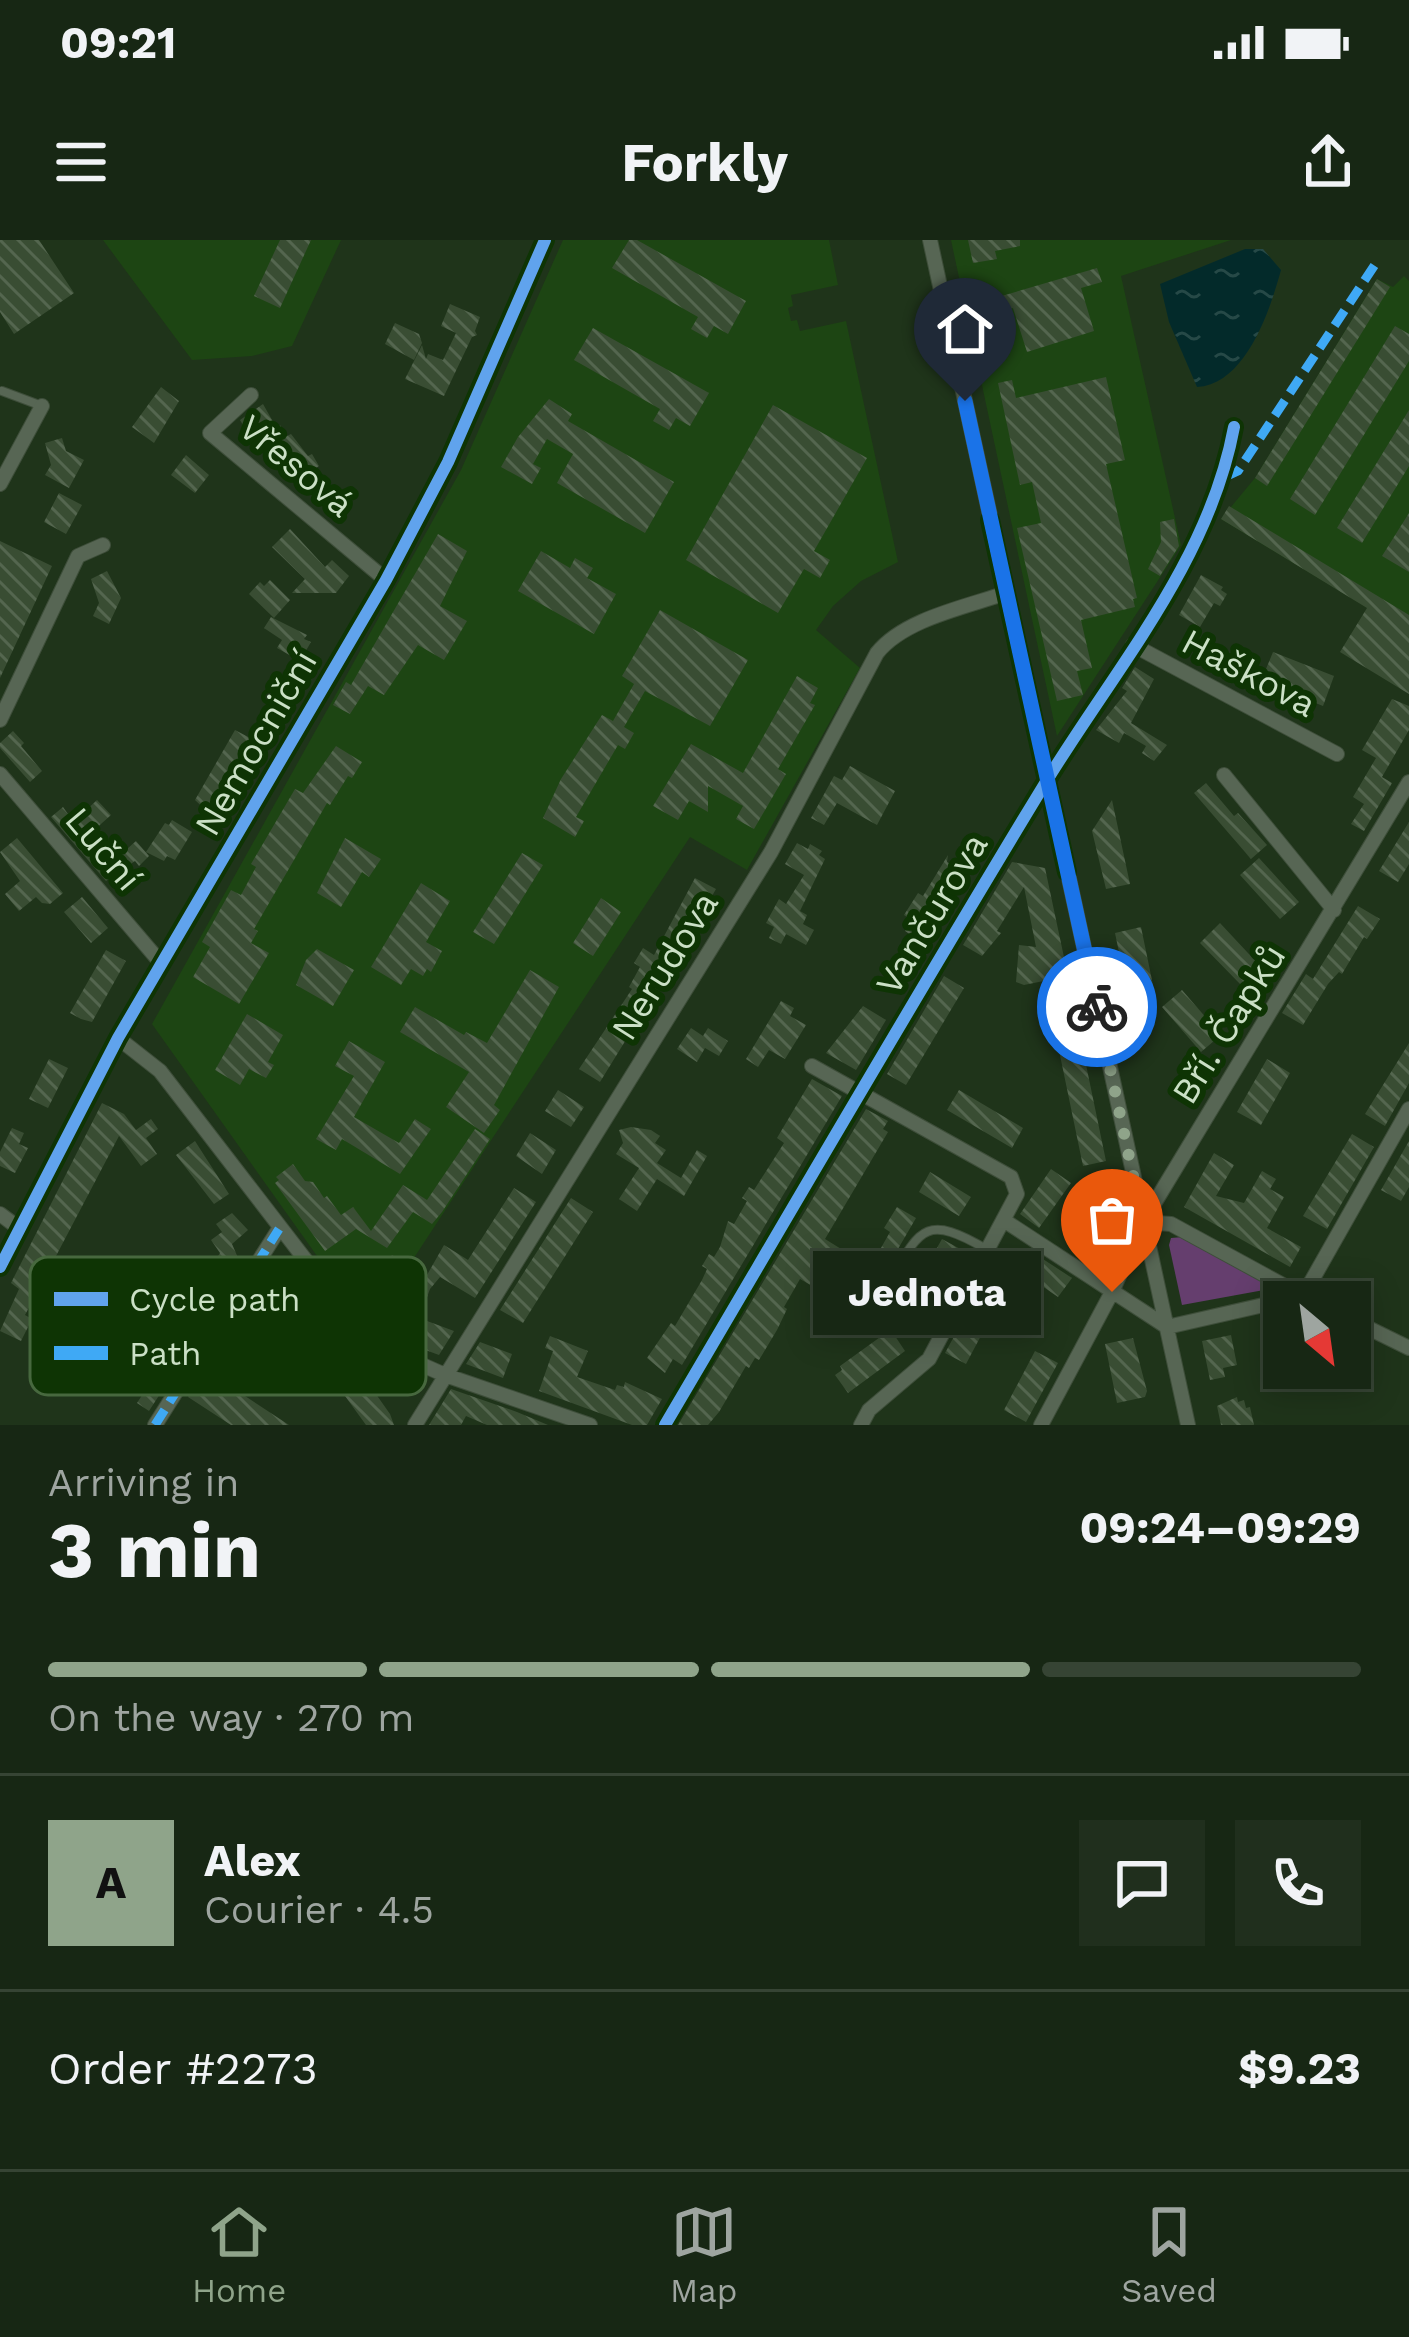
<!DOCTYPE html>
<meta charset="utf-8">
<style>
body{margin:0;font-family:"Work Sans",sans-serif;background:#202f1d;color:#f1f3f6;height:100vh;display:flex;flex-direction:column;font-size:45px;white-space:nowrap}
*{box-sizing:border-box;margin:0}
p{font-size:39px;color:#9ea5a0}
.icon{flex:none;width:66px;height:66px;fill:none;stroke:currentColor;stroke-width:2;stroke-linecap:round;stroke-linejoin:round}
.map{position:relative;height:1185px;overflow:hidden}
.side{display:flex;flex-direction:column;background:#172714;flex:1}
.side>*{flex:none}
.needle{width:78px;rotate:151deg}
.fabs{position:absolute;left:1263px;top:1041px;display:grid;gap:24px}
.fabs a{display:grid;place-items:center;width:108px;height:108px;border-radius:0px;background:#172714;box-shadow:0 6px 30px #0003,0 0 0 3px #364434;font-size:60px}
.pin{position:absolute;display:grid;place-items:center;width:102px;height:102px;color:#fff;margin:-123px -51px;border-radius:50% 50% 50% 0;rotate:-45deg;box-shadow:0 0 12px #0007}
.pin .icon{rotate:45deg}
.courier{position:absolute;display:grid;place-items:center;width:120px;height:120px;margin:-60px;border:9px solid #1a73e8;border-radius:50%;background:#fff;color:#222;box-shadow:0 3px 15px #0007}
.bubble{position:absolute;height:84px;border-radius:0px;background:#172714;box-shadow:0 6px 30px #0003,0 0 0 3px #364434;font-size:39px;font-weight:700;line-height:84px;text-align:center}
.headline em{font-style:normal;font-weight:700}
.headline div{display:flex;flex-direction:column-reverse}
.headline{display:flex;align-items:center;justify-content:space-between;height:204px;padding:0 48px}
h1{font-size:78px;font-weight:700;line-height:90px}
.bar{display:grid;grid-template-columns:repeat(4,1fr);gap:18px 12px;align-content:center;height:144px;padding:0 48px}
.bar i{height:15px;border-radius:9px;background:#364434}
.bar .selected{background:#8fa48a}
.bar p{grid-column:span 4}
.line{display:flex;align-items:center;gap:30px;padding:0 48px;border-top:3px solid #364434}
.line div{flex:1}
.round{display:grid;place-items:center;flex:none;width:126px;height:126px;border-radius:0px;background:#202f1d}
.status{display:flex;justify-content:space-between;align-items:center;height:84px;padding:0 60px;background:#172714;direction:ltr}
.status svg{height:33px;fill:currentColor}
header{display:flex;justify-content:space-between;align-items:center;height:156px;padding:0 48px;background:#172714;font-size:54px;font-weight:700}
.tabs{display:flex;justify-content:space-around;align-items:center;height:168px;border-top:3px solid #364434;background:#172714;font-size:33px;color:#9ea5a0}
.tabs a{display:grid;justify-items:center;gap:6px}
.tabs .selected{color:#8fa48a}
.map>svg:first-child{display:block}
.built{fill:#1d4513}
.grass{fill:#653e6e}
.water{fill:url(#water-ripples)}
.building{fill:url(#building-back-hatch)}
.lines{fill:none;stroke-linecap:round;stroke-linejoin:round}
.lane-casing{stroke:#3e4e3a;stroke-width:10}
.street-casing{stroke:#3e4e3a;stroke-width:16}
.lane{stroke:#576654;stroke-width:8}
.street{stroke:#576654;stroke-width:14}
.quiet{stroke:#3fa9f5;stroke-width:9;stroke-dasharray:18 9;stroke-linecap:butt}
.cycleway-casing{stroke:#0e3404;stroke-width:20}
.cycleway{stroke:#60a3ed;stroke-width:12}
.done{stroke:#8fa48a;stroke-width:12;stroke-dasharray:0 21.6}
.route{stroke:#1a73e8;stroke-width:15}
.labels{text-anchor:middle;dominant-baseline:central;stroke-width:12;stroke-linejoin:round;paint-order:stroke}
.street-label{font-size:36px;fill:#cbe0c6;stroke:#0e3404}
.key{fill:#0e3404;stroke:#47683e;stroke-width:3}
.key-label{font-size:33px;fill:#cbe0c6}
</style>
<div class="status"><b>09:21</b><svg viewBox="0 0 49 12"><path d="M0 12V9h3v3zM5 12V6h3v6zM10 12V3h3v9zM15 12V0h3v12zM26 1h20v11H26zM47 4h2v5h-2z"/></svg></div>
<header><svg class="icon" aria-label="menu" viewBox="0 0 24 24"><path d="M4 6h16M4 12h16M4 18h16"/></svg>Forkly<svg class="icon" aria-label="share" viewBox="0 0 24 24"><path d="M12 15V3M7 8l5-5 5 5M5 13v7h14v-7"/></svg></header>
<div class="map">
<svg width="1409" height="1185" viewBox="0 0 1409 1185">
<defs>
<pattern id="water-ripples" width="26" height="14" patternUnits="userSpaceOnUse" patternTransform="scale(3)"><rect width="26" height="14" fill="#032a2a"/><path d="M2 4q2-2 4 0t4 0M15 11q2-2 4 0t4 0" fill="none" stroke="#264947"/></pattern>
<pattern id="building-back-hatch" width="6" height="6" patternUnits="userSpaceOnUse" patternTransform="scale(3)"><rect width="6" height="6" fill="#394d33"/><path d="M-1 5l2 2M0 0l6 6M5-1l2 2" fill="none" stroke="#54664f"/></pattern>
</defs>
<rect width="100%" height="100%" fill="#1f341a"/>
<path class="built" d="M103 0H341L292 106 252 116 192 120Z
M563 0H829L838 45 791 55 793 66 788 68 791 81 797 80 800 91 846 81 898 322 861 341 833 366 816 390 860 428 747 630 690 597 408 1027 359 1075 152 784 461 230Z
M951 0H1231L1121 36 1181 305 1057 496Z
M1404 36 1409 41V393L1221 279 1255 238 1377 39 1393 47Z"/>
<path class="grass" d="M1183 997 1259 1037 1264 1050 1182 1065 1169 1005 1171 998Z"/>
<path class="water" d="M1245 9H1263L1281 30C1270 70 1246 144 1197 147L1169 82 1160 44Z"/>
<path class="building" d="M0 0H39L74 53 14 94 0 72Z
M280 0H311L280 68 254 56Z
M629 0H637L746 61 728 94 714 86 707 98 691 89 698 77 612 28Z
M968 0H1020V6L995 11 997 19 973 23Z
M1097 28 1102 42 1081 48 1094 91 1027 112 1013 68 992 74 988 60Z
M1377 39 1390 47 1267 246 1255 238Z
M450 64 480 77 475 91 477 95 472 97 444 156 405 139 422 105 426 119 428 114 443 120 456 93 441 86Z
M395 83 419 94 422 103 414 120 385 104Z
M1395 86 1409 94V121L1315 275 1290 259Z
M593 88 709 153 690 186 676 178 669 190 653 181 660 169 574 120Z
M1106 137 1125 220 1106 224 1137 358 1133 359 1135 367 1081 380 1092 428 1077 431 1083 455 1057 461 1017 288 1041 283 1032 242 1020 245 998 143 1012 140 1016 158Z
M161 147 179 161 154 203 132 187Z
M549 159 572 174 568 181 674 242 645 293 557 243 573 214 547 199 533 224 541 228 532 244 501 227 518 197Z
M263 164 276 187 280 185 287 196 291 194 308 216 312 214 319 226 298 239 291 225 288 228 281 216 277 219 270 207 267 210 260 199 256 201 249 187 246 190 240 180Z
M773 165 867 218 814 311 830 320 820 338 804 329 778 373 686 320Z
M1409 170V226L1362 303 1337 288Z
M62 198 66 211 84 220 69 248 45 235 51 225 45 203Z
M186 215 209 235 195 253 171 235Z
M59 253 82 265 66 294 44 282Z
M1229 266 1409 375V454L1340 412 1367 368 1221 279Z
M1409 273V332L1382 316Z
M1174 279 1179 306 1160 336 1148 329 1161 302 1160 282Z
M290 289 325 327 332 320 349 336 336 353H292L305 339 272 307Z
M438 294 467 311 440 366 467 381 444 420 418 405 384 455 368 446 350 474 333 465 346 442 351 445Z
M0 301 52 326 0 438Z
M541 311 570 328 575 318 593 328 587 338 616 354 594 394 518 351Z
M107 331 121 358 109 384 93 376 99 363 91 339Z
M1201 335 1223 347 1221 350 1227 354 1220 366 1214 363 1200 387 1179 375Z
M270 340 290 360 274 378 249 354 260 342 264 346Z
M660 370 748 420 710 486 645 451 624 487 634 493 625 509 618 505 576 577 584 581 575 597 543 578 561 539 598 481 602 475 613 481 634 444 622 436Z
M271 377 307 395 304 399 311 402 300 421 277 408 282 400 264 388Z
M1273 412 1334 436 1323 466 1261 441Z
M1135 427 1154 439 1131 483 1167 505 1154 521 1142 513 1146 506 1124 493 1119 503 1096 490 1127 451 1122 448Z
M797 436 818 448 810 463 815 465 778 529 786 534 754 589 736 579 743 566 708 546V572L689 561 678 580 653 566 691 504 743 533Z
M1392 459 1409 466V490L1382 537 1392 543 1364 591 1351 584 1364 564 1353 557 1376 518 1362 510Z
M235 490 252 499 238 527 219 549 225 552 211 575 195 560Z
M13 491 24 503 21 506 42 531 30 542 0 508V503Z
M336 506 362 522 352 538 348 536 330 565 327 563 254 689 258 691 251 703 269 713 239 764 193 737 210 707 202 702 231 650 241 655 256 627 251 624 295 549 303 553Z
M850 526 895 551 877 585 837 563 824 585 811 578 834 536 842 540Z
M1206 543 1234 576 1238 573 1267 605 1251 619 1194 553Z
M97 560 111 575 92 592 112 614 118 617 136 601 149 616 139 626 135 621 106 641 51 577 63 567 68 574 74 569 80 576Z
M1112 560 1130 644 1106 649 1092 591Z
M172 580 192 592 175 620 167 616 164 621 146 612 165 583 169 585Z
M1409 582V624L1398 642 1379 631Z
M17 598 63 653 50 664 42 663 36 657 19 671 5 654 20 641 0 612Z
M345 598 381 619 369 637 362 632 341 667 317 653Z
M797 603 808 609 810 604 822 611 819 615 825 619 800 671 807 675 803 684 814 690 806 705 786 694 781 704 769 698 774 687 766 683 779 659 786 664 804 635 785 624Z
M522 613 543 625 494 704 473 692Z
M948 615 947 622 962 631 950 651 944 647 941 669 917 699 905 691 912 680 904 675 918 653 923 656Z
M1259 618 1299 662 1280 679 1240 635Z
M1012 622 1045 628 1068 736 1024 745 1016 742 1019 705 1036 707 1024 647 997 691 1001 693 982 716 963 705Z
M695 638 716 649 662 743 664 748 656 751 600 842 579 829 632 749 629 747 640 727 634 723 643 708 654 715Z
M421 643 450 661 426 702 442 711 431 732 427 729 423 736 411 729 401 745 371 727Z
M82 657 108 688 91 703 64 672Z
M601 658 621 672 593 716 573 703Z
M1358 666 1380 679 1367 699 1364 697 1342 734 1339 732 1328 744 1303 785 1282 773 1306 734 1313 739Z
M1220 683 1261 727 1241 745 1200 703Z
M1141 687 1153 745 1127 751 1115 693Z
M317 709 354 730 333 766 296 745 306 720Z
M106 710 126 721 92 782 81 779 70 773Z
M530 730 559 747 494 865 500 870 484 893 446 867 469 832 400 792 415 767 464 795 466 792 487 803Z
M944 736 964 748 906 845 887 834Z
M1182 750 1221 795 1201 812 1162 767Z
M781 761 794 768 790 776 806 785 785 819 769 810 758 827 746 819Z
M1073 762 1106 921 1083 926 1050 767Z
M863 766 886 780 856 830 826 813Z
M247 774 283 795 268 822 274 825 266 838 249 829 240 845 215 830Z
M691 788 703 796 708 788 728 801 719 816 705 808 697 822 677 809Z
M349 801 385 822 354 877 399 903 415 879 431 889 400 934 342 899 336 910 316 899 354 836 335 826Z
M1409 803V843L1385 886 1365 874Z
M49 819 68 828 48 868 29 859Z
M1267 819 1290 833 1261 885 1237 872Z
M812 839 842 856 682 1125 673 1119 665 1133 647 1118 671 1083 675 1086 702 1040 707 1029 702 1026 709 1014 714 1017 720 1007 728 981 734 984 747 961 742 958 749 947 754 950 784 903 777 898Z
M558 850 584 867 571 887 545 871Z
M959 850 1023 888 1012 908 947 870Z
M102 863 124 874 136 890 151 879 158 889 146 898 157 914 141 926 119 896 25 1075 32 1079 21 1101 0 1091 19 1049 11 1043Z
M866 869 888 881 883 889 888 892 825 999 846 1012 832 1035 844 1042 830 1063 818 1056 821 1051 800 1039 784 1067 787 1069 777 1090 759 1120 755 1118 749 1128 746 1126 719 1172 708 1185H678Z
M631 887 651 890 660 896 655 903 666 910 657 923 681 938 697 910 707 916 684 956 657 939 637 971 619 959 639 928 616 914 623 903 619 890Z
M12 888 24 893 19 904 28 908 15 933 0 926V912Z
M475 889 490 899 442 972 432 984 413 972 387 1008 356 989 325 1011 275 943 279 940 276 937 293 924 305 941 313 942 324 958 327 956 341 975 353 967 371 991 403 945 427 960Z
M530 893 556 910 542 934 516 916Z
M1352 894 1374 907 1327 989 1303 976Z
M195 901 229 954 214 964 176 915Z
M1409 901V947L1401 961 1381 950Z
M1214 913 1234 925 1216 956 1244 963 1262 931 1276 939 1270 949 1284 957 1267 988 1301 1007 1290 1027 1184 967Z
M1051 929 1071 943 1039 988 1020 974Z
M930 932 971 957 959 976 919 952Z
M514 948 536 962 475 1058 440 1037 430 1049 423 1068 377 1038 392 1015 403 1022 396 1032 423 1042 444 1005 468 1020Z
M571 958 593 972 523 1083 500 1070Z
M897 967 916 978 873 1052 860 1045 890 992 884 988Z
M232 973 248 990 232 1004 242 1027 149 1171 137 1163 146 1149 140 1144 177 1086 146 1068 156 1052 182 1068 187 1064 220 1013 211 1000 222 992 216 984Z
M942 999 962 1010 924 1076 905 1064Z
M1026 1008 1072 1038 1058 1057 1013 1026Z
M275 1024H285L332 1088 309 1104 295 1085 264 1108 247 1134 256 1139 245 1156 289 1185H231L188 1157 216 1114 231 1123 248 1097 257 1103 271 1082 248 1067Z
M981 1047 1001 1058 966 1124 945 1113Z
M375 1062 419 1078 454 1091 439 1115 374 1091 368 1082Z
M893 1093 905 1111 848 1153 835 1135 842 1130 840 1126 883 1095 885 1098Z
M1231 1095 1237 1125 1223 1128 1225 1137 1210 1140 1202 1101Z
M550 1096 588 1111 577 1137 615 1150 617 1145 624 1147 625 1142 662 1159 647 1185H632L539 1151 553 1111 545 1108Z
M1133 1098 1147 1151 1145 1157 1117 1163 1105 1104Z
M480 1102 512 1114 503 1138 466 1124Z
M1035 1111 1058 1123 1026 1182 1004 1170Z
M366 1140 390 1174 394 1185H366L345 1156Z
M451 1149 517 1172 548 1185H487L466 1176 461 1185H429Z
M1237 1157 1238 1162 1244 1160 1246 1168 1250 1167 1254 1185H1221L1217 1166Z"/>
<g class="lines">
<g class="lane-casing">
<path id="lane" d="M2 151 42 166
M941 1096 893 1066 888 1045C920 989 924 973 986 1009"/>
</g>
<g class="street-casing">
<path id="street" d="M930 0 1188 1185
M251 155 210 193 386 340
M0 244 42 166
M1133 405 1337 514
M0 480 78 316 103 305
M0 534 161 723
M1224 535 1334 670
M118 798 160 831 368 1101 445 1135 590 1185
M812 826 1011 937 1017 954 929 1119 869 1170 861 1185
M0 974 20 989
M1005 981 1167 1087 1303 1056 1315 1062
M1143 982 1171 984 1303 1056 1409 869
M0 1027 118 798 386 340 448 222 545 0
M1350 1079 1409 1108
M155 1185 279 989
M415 1185 771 612 877 413C904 379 966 367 1006 353
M665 1185C791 971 915 757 1044 545 1114 430 1209 322 1234 187
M1041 1185 1112 1052 1143 982 1409 542"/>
</g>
<use href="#lane" class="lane"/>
<use href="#street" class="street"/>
<path class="quiet" d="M1225 237 1238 231 1378 20
M155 1185 279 989"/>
<g class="cycleway-casing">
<path id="cycleway" d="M990 280 1067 632
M0 1027 118 798 386 340 448 222 545 0
M665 1185C791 971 915 757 1044 545 1114 430 1209 322 1234 187"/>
</g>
<use href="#cycleway" class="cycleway"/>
</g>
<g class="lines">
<path class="done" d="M1097 767 1143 982 1112 1052"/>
<path class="route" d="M965 161 1097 767"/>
</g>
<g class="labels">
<g class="street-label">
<text transform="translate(296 226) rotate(40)">Vřesová</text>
<text transform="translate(1249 433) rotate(28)">Haškova</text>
<text transform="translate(256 503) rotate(-60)">Nemocniční</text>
<text transform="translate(103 609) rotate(50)">Luční</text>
<text transform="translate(932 674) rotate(-59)">Vančurova</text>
<text transform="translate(665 726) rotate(-58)">Nerudova</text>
<text transform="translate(1229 784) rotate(-58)">Bří. Čapků</text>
</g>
</g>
<rect x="30" y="1017" width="396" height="138" rx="18" class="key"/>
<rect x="54" y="1052" width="54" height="14" fill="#60a3ed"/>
<rect x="54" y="1106" width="54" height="14" fill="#3fa9f5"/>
<g class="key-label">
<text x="129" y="1071">Cycle path</text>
<text x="129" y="1125">Path</text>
</g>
</svg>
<div class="fabs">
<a><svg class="needle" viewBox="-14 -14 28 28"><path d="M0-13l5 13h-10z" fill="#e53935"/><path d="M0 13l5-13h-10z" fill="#9ea5a0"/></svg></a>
</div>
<div class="pin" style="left:1112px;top:1052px;background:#ea580c"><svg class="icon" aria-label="bag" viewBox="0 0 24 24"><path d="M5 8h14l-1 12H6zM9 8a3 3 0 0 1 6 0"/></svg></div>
<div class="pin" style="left:965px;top:161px;background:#1f2937"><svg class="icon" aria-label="home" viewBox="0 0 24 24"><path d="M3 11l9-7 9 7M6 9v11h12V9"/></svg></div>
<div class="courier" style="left:1097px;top:767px"><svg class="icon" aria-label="bike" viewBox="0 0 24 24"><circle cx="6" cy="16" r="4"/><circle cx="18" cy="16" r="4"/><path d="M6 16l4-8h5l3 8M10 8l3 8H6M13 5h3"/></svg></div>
<div class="bubble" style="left:813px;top:1011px;width:228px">Jednota</div>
</div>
<section class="side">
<div class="headline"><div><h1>3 min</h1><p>Arriving in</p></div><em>09:24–09:29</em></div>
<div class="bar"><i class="selected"></i><i class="selected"></i><i class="selected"></i><i></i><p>On the way · 270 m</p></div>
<div class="line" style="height:216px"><b class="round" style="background:#8fa48a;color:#111">A</b><div><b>Alex</b><p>Courier · 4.5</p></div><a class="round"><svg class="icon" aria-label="chat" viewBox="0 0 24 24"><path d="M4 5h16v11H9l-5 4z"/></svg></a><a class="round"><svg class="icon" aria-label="phone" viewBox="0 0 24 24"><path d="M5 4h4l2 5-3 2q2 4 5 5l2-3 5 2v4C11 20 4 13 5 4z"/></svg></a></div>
<div class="line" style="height:156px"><div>Order #2273</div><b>$9.23</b></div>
</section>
<nav class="tabs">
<a class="selected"><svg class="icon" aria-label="home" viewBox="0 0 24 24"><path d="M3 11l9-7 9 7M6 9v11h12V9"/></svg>Home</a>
<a><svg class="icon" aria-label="map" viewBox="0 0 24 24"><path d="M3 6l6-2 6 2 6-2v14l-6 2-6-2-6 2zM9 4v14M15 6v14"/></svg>Map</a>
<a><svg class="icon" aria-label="saved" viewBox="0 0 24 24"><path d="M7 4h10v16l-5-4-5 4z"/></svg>Saved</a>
</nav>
